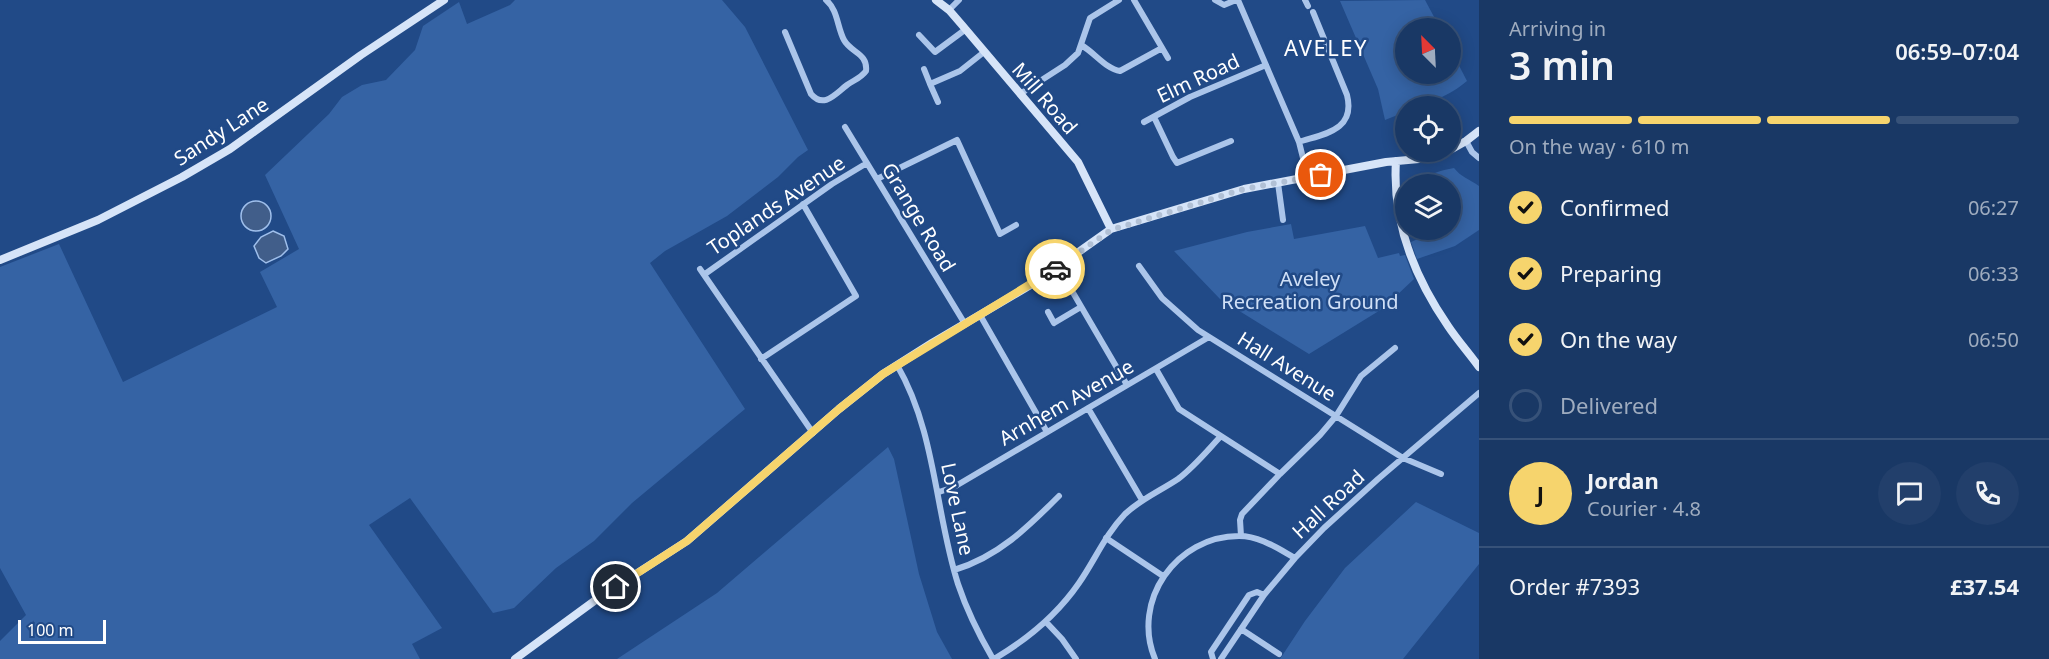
<!DOCTYPE html>
<meta charset="utf-8">
<style>
body{margin:0;font-family:"Noto Sans",sans-serif;background:#223f6b;color:#f1f3f6;height:100vh;display:flex;flex-direction:column;font-size:22px;white-space:nowrap}
*{box-sizing:border-box;margin:0}
p{font-size:20px;color:#9facbf}
.icon{flex:none;width:33px;height:33px;fill:none;stroke:currentColor;stroke-width:2;stroke-linecap:round;stroke-linejoin:round}
.map{position:relative;flex:1;overflow:hidden}
.panel{display:flex;flex-direction:column;background:#193865;width:570px}
.panel>*{flex:none}
.needle{width:39px;rotate:336deg}
.controls{position:absolute;left:1395px;top:18px;display:grid;gap:12px}
.controls a{display:grid;place-items:center;width:66px;height:66px;border-radius:50%;background:#193865;box-shadow:0 3px 15px #0003,0 0 0 2px #375279;font-size:30px}
.scale{position:absolute;left:18px;bottom:15px;width:88px;box-sizing:border-box;padding-left:6px;border:3px solid #fff;border-top:0;font-size:16px;line-height:21px;white-space:nowrap;color:#fff;-webkit-text-stroke:4px #214a87;paint-order:stroke}
.pin{position:absolute;display:grid;place-items:center;width:51px;height:51px;color:#fff;margin:-26px;border:3px solid #fff;border-radius:50%;box-shadow:0 2px 6px #0007}
.courier{position:absolute;display:grid;place-items:center;width:60px;height:60px;margin:-30px;border:4px solid #f6d46d;border-radius:50%;background:#fff;color:#222;box-shadow:0 2px 8px #0007}
.summary em{font-style:normal;font-weight:600}
.summary div{display:flex;flex-direction:column-reverse}
.summary{display:flex;align-items:center;justify-content:space-between;height:102px;padding:0 30px}
h1{font-size:39px;font-weight:600;line-height:45px}
.bar{display:grid;grid-template-columns:repeat(4,1fr);gap:9px 6px;align-content:center;height:72px;padding:0 30px}
.bar i{height:8px;border-radius:4px;background:#375279}
.bar .selected{background:#f6d46d}
.bar p{grid-column:span 4}
.line{display:flex;align-items:center;gap:15px;padding:0 30px;border-top:2px solid #375279}
.line div{flex:1}
.round{display:grid;place-items:center;flex:none;width:63px;height:63px;border-radius:32px;background:#223f6b}
ol{padding:0 30px;list-style:none}
li{display:flex;align-items:center;gap:18px;height:66px}
li p{margin-inline-start:auto}
li .icon{padding:6px;border-radius:50%;background:#f6d46d;color:#111;stroke-width:4}
li:last-child{color:#9facbf}
li i{width:33px;height:33px;border:3px solid #375279;border-radius:50%}
main{display:flex;flex:1;min-height:0}
.map>svg:first-child{display:block}
.green{fill:#3563a4}
.water{fill:#415e8a;stroke:#9fbfeb;stroke-width:1.5}
.lines{fill:none;stroke-linecap:round;stroke-linejoin:round}
.street{stroke:#abc5ea;stroke-width:6}
.secondary{stroke:#d6e4f8;stroke-width:8}
.done{stroke:#b1c0d5;stroke-width:6;stroke-dasharray:0 10.8}
.route{stroke:#f6d46d;stroke-width:8}
.labels{text-anchor:middle;dominant-baseline:central;stroke-width:5;stroke-linejoin:round;paint-order:stroke}
.street-label{font-size:20px;fill:#fff;stroke:#214a87}
.park-label{font-size:20px;fill:#d0e0f7;stroke:#214a87}
.quarter-label{font-size:22px;letter-spacing:1.5px;fill:#fff;stroke:#214a87}
</style>
<main>
<div class="map">
<svg width="1479" height="659" viewBox="0 0 1479 659">
<rect width="100%" height="100%" fill="#214a87"/>
<path class="green" d="M515 0H722L745 27 808 150 798 157 778 177 727 216 665 251 650 263 745 409 632 503 594 541 556 568 514 608 493 613 410 498 369 525 442 628 412 644 420 659H0V641L26 615 0 568V267L59 244 123 382 277 307 260 272 299 249 265 175 329 114 342 97 362 85 386 80 415 50 423 26 459 2 467 24 510 5Z
M1425 0 1440 28H1406V74H1450L1451 50 1467 81C1451 95 1426 106 1406 106L1405 112 1385 120 1378 89 1340 1Z
M1454 168C1461 177 1469 179 1479 186V230L1455 246 1417 259 1411 242 1420 238 1419 230H1450V184H1415L1417 178C1431 175 1440 170 1454 168Z
M1291 224 1294 239 1365 226 1378 258 1399 253 1400 256 1405 255 1414 279 1396 296 1395 301 1309 354 1220 299 1174 251 1247 232Z
M888 447 894 459 919 574 937 632 952 659H617L717 593Z
M1416 502 1479 533V564L1403 659H1280L1305 621 1345 568Z"/>
<path class="water" d="M241 216a15 15 0 1 1 30 0a15 15 0 1 1-30 0Z
M273 231 284 236 288 249 281 256 266 263 259 258 254 246 261 237Z"/>
<g class="lines">
<path class="street" d="M1134 0 1168 58
M1215 0 1224 5 1236 0
M1238 0 1299 142 1308 178
M1305 0 1308 6
M949 10 959 0
M785 32 811 94C824 109 835 94 847 85 854 80 861 78 866 71 868 53 851 53 844 40 837 27 838 10 826 0
M919 35 935 52 966 29
M1081 45C1094 52 1106 69 1120 71L1162 48
M924 69 930 84
M1020 94 1065 65 1078 53 1090 18 1119 0
M938 102 930 84 960 71 984 52
M1154 117 1173 157 1177 163 1231 141
M1144 122 1190 97 1266 65
M845 127 965 324
M1466 141 1472 152 1479 158
M1299 142C1323 134 1356 131 1347 95L1313 12
M877 179 957 140 1000 234 1016 225
M1278 183 1283 220
M1139 266 1162 298 1198 330 1403 458 1441 474
M1058 267 1127 385
M700 269 813 433
M705 274 832 184 867 163
M1048 312 1054 323 1081 307
M980 315 1047 432
M761 359 856 296 803 204
M897 365C936 432 935 512 958 584 967 611 979 635 993 659
M1156 369 1179 409 1280 474
M1088 408 1142 500
M939 492 954 487 1209 337
M1241 536 1240 520 1242 514 1280 474 1320 435 1336 416 1361 376 1395 348
M1106 538 1163 576
M954 570C998 557 1028 527 1059 496
M1046 622 1062 639 1076 659
M1241 629 1279 654
M994 659C1028 639 1057 615 1079 583 1095 560 1105 535 1125 514 1141 499 1160 491 1178 479 1194 467 1207 451 1220 437
M1155 659C1131 601 1176 536 1239 536 1260 536 1277 548 1295 558
M1213 659 1211 652 1249 595 1257 592 1264 595
M1221 659 1264 595 1295 558 1324 528 1378 479 1479 393"/>
<path class="secondary" d="M936 0 949 10 962 25 1078 162 1111 229
M1450 150 1466 141 1479 131
M1396 161C1392 221 1415 278 1448 326 1458 341 1469 353 1479 367
M0 260 98 220 182 177 230 149 361 55 444 0
M515 659 597 599 687 541 839 409 883 374 932 343 1039 280 1111 229 1244 189 1386 162 1419 159 1446 152"/>
</g>
<g class="lines">
<path class="done" d="M1055 269 1111 230 1244 189 1321 175"/>
<path class="route" d="M616 587 687 541 839 409 883 374 1055 269"/>
</g>
<g class="labels">
<g class="street-label">
<text transform="translate(1198 78) rotate(-25)">Elm Road</text>
<text transform="translate(1045 98) rotate(49)">Mill Road</text>
<text transform="translate(221 131) rotate(-33)">Sandy Lane</text>
<text transform="translate(776 205) rotate(-34)">Toplands Avenue</text>
<text transform="translate(919 217) rotate(59)">Grange Road</text>
<text transform="translate(1287 366) rotate(32)">Hall Avenue</text>
<text transform="translate(1066 402) rotate(-30)">Arnhem Avenue</text>
<text transform="translate(1328 504) rotate(-43)">Hall Road</text>
<text transform="translate(958 509) rotate(78)">Love Lane</text>
</g>
<g class="park-label">
<text x="1310" y="278">Aveley<tspan x="1310" dy="23">Recreation Ground</tspan></text>
</g>
<g class="quarter-label">
<text x="1326" y="47">AVELEY</text>
</g>
</g>
</svg>
<div class="controls">
<a><svg class="needle" viewBox="-14 -14 28 28"><path d="M0-13l5 13h-10z" fill="#e53935"/><path d="M0 13l5-13h-10z" fill="#9facbf"/></svg></a>
<a><svg class="icon" aria-label="locate" viewBox="0 0 24 24"><circle cx="12" cy="12" r="6"/><path d="M12 2v4M12 18v4M2 12h4M18 12h4"/></svg></a>
<a><svg class="icon" aria-label="layers" viewBox="0 0 24 24"><path d="M12 4l9 5-9 5-9-5zM3 14l9 5 9-5"/></svg></a>
</div>
<div class="scale">100 m</div>
<div class="pin" style="left:1321px;top:175px;background:#ea580c"><svg class="icon" aria-label="bag" viewBox="0 0 24 24"><path d="M5 8h14l-1 12H6zM9 8a3 3 0 0 1 6 0"/></svg></div>
<div class="pin" style="left:616px;top:587px;background:#1f2937"><svg class="icon" aria-label="home" viewBox="0 0 24 24"><path d="M3 11l9-7 9 7M6 9v11h12V9"/></svg></div>
<div class="courier" style="left:1055px;top:269px"><svg class="icon" aria-label="car" viewBox="0 0 24 24"><path d="M5 17H2v-5l4-1 3-4h7l3 4 3 1v5h-3M9 17h6M6 11h13"/><circle cx="7" cy="17" r="2"/><circle cx="17" cy="17" r="2"/></svg></div>
</div>
<section class="panel">
<div class="summary"><div><h1>3 min</h1><p>Arriving in</p></div><em>06:59–07:04</em></div>
<div class="bar"><i class="selected"></i><i class="selected"></i><i class="selected"></i><i></i><p>On the way · 610 m</p></div>
<ol>
<li><svg class="icon" aria-label="check" viewBox="0 0 24 24"><path d="M5 12l5 5 9-10"/></svg>Confirmed<p>06:27</p></li>
<li><svg class="icon" aria-label="check" viewBox="0 0 24 24"><path d="M5 12l5 5 9-10"/></svg>Preparing<p>06:33</p></li>
<li><svg class="icon" aria-label="check" viewBox="0 0 24 24"><path d="M5 12l5 5 9-10"/></svg>On the way<p>06:50</p></li>
<li><i></i>Delivered</li>
</ol>
<div class="line" style="height:108px"><b class="round" style="background:#f6d46d;color:#111">J</b><div><b>Jordan</b><p>Courier · 4.8</p></div><a class="round"><svg class="icon" aria-label="chat" viewBox="0 0 24 24"><path d="M4 5h16v11H9l-5 4z"/></svg></a><a class="round"><svg class="icon" aria-label="phone" viewBox="0 0 24 24"><path d="M5 4h4l2 5-3 2q2 4 5 5l2-3 5 2v4C11 20 4 13 5 4z"/></svg></a></div>
<div class="line" style="height:78px"><div>Order #7393</div><b>£37.54</b></div>
</section>
</main>
